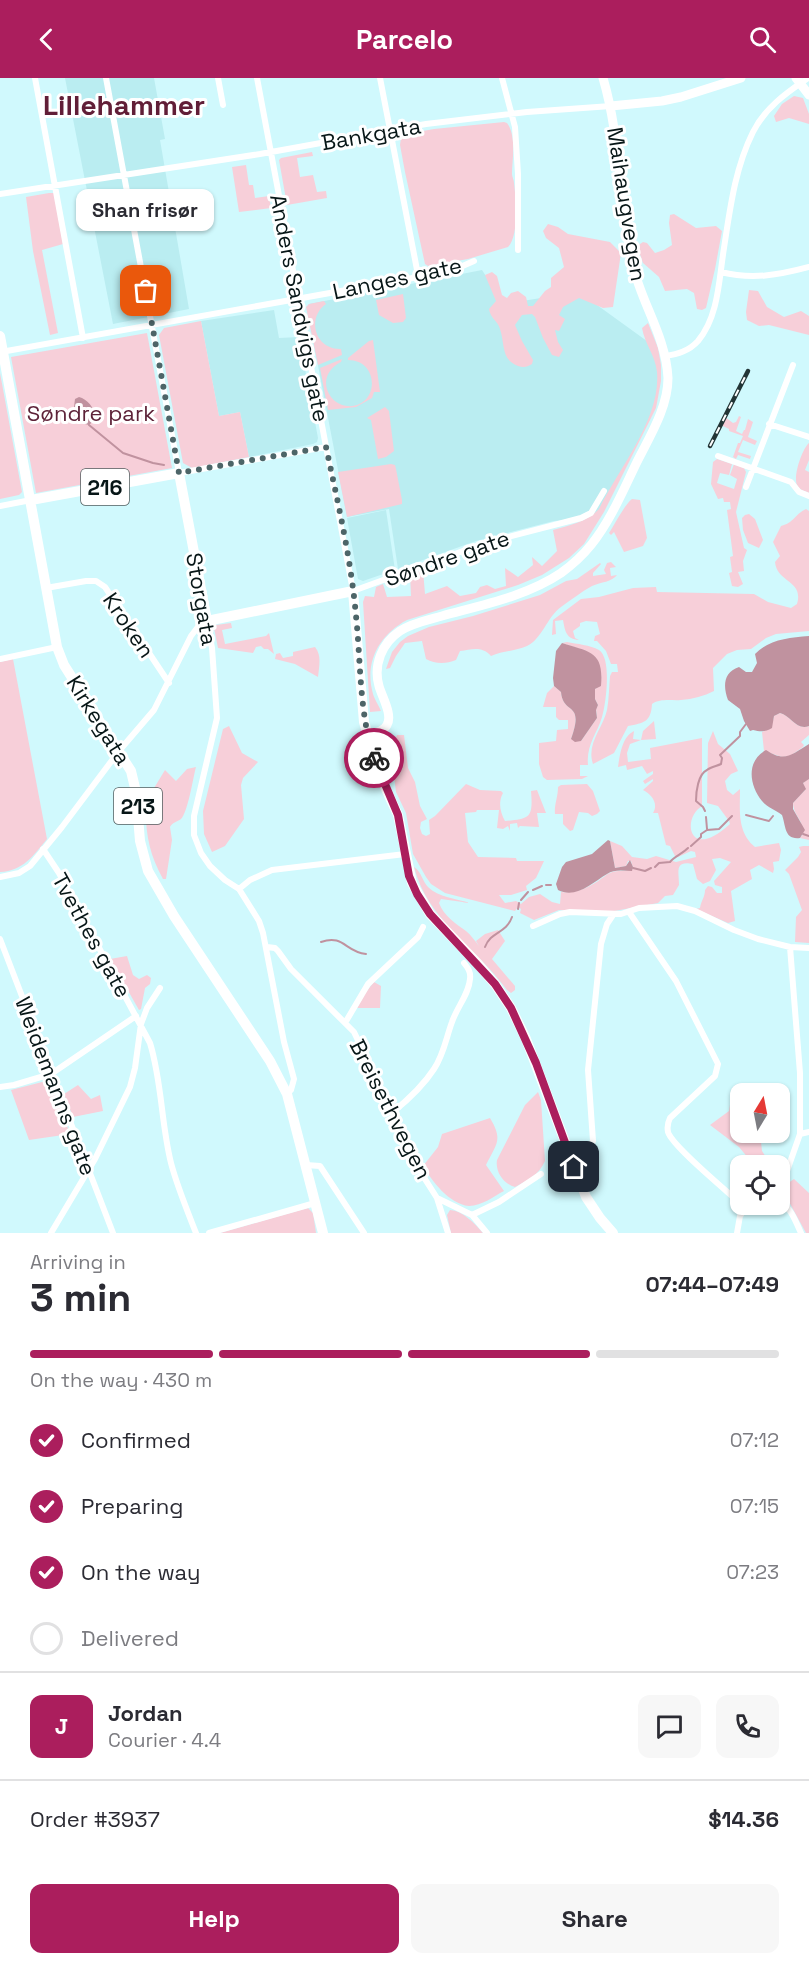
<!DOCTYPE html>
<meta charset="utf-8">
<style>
body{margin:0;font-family:"Space Grotesk",sans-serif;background:#f7f7f7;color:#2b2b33;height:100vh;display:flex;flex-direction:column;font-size:22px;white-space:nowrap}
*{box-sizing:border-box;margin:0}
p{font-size:20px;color:#7c7c81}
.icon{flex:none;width:33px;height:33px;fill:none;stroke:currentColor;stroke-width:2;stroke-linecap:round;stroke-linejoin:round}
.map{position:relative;height:1155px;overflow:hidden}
.drawer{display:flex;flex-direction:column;background:#fff;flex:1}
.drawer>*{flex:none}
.needle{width:39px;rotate:10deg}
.controls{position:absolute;left:730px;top:1005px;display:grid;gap:12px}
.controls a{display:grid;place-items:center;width:60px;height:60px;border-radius:12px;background:#fff;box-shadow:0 2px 4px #0004;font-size:30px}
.pin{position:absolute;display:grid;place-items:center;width:51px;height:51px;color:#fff;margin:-26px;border-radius:12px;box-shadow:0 3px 9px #0006}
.courier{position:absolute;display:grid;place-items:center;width:60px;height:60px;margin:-30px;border:4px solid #ab1e5d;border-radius:50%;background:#fff;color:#222;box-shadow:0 2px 8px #0007}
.bubble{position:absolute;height:42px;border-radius:12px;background:#fff;box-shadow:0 2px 4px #0004;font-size:20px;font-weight:700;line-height:42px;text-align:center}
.head em{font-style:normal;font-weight:700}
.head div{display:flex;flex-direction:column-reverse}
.head{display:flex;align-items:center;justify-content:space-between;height:102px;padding:0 30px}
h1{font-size:39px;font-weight:700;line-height:45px}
.bar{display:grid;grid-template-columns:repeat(4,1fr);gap:9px 6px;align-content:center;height:72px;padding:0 30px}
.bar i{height:8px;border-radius:4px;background:#e1e1e2}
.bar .selected{background:#ab1e5d}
.bar p{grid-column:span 4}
.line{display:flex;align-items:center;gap:15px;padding:0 30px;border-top:2px solid #e1e1e2}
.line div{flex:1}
.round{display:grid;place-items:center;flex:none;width:63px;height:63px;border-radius:12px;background:#f7f7f7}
ol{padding:0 30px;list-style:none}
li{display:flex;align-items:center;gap:18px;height:66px}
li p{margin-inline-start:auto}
li .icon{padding:6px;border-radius:50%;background:#ab1e5d;color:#fff;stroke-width:4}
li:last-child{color:#7c7c81}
li i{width:33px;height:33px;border:3px solid #e1e1e2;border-radius:50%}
.cta{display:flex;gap:12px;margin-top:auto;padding:12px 30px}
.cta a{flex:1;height:69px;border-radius:12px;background:#ab1e5d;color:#fff;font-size:24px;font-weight:700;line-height:69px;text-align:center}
.cta a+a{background:#f7f7f7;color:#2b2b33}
header{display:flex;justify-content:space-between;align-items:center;height:78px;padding:0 30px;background:#ab1e5d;color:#fff;font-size:27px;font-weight:700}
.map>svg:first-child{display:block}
.built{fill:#baedf1}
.green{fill:#f7cfd9}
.water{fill:#c0929f}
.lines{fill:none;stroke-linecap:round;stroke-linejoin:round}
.stream{stroke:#c0929f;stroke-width:2}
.street{stroke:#fff;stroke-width:6}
.secondary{stroke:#fff;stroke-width:9}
.primary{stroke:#fff;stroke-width:10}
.rail-casing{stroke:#233536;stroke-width:4.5}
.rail{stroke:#fff;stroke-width:2;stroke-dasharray:7;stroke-linecap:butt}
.done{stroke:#4d6568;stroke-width:6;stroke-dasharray:0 10.8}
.route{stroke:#ab1e5d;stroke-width:8}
.labels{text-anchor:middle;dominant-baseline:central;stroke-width:6;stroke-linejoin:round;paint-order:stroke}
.shield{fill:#fff;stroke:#515c5d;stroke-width:1.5}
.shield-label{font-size:21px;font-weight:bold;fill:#071617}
.street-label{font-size:22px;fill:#071617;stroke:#fff}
.park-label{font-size:22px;fill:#5d2238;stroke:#fff}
.district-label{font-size:28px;font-weight:bold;fill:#611e37;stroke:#fff}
</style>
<header><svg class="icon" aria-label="back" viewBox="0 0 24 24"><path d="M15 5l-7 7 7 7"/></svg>Parcelo<svg class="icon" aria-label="search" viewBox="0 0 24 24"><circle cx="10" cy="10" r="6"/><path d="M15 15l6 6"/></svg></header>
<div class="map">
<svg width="809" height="1155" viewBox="0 0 809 1155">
<rect width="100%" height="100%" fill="#d0f9fd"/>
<path class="built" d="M65 0H154L165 61 160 62 189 231 113 246Z
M482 192 504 226 579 214 651 266 659 295 657 320 650 341 598 439 554 443 476 463 398 491 389 431 347 439 307 230 309 226Z
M274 232 279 260 299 259 318 360 317 364 313 366 249 379 240 334 219 338 201 243Z
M386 432 395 492 363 503 358 501 347 440Z"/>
<path class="green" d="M794 18 803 20 809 36V46L789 40 776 44 774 38 782 26Z
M504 44 507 45C517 59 512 81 512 96 512 99 514 102 514 105 516 121 519 158 508 169L468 181 428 188 425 186 405 94 400 67 401 60 406 56 434 51Z
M312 74 313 78 297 80 300 99 313 97 317 114 326 113 327 120 287 127 279 82 281 80Z
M246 87 249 107H253L255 120 269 118 271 130 239 134 232 89Z
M49 115H54L63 166 42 172 58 255 50 257 33 173 26 119Z
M674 136 696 150 716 148 722 153 715 191 706 230 702 232 697 231 694 215 687 211 665 213 659 199 643 185 637 168 643 164 647 165 655 175 664 172 672 167 669 145 670 137Z
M548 146 558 149 568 156 610 164 621 175 613 229 603 230 579 220 563 229 559 237 565 241 559 253 555 252 558 264 563 272 559 279 552 277 543 260 535 239 532 236 522 237 515 247 522 263 533 282 532 286C527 289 524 290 518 288 501 282 505 266 500 251 498 243 490 240 489 231L496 223 485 197 492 194 497 198 502 217 507 220 511 215 518 213 526 219 528 228H533L545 213 551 209V200L564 189 559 170 546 160 543 153Z
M749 212 758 213 767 229 784 239 801 233 809 238V257L769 247 759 248 747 242 746 234Z
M403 216 406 240 403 244 393 245 379 237 376 222Z
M324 223 326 226C306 240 315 272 341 271L342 277 318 287 306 229 309 226Z
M201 243 219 338 240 334 249 379 192 390 183 385 159 257 164 250Z
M648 245 658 270 661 287V303L656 330 604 434 584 466 569 480 542 497 518 507 407 542C379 557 364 584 373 616 375 622 378 626 381 633L370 634 363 524 365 518 374 519 376 509 383 506 387 519 411 518 410 496 423 492 425 516 447 508 460 518 476 515 480 509 487 507 495 511 506 508 505 490 518 499 533 487 532 479 542 488 557 473 553 452C570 447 587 444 599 431 619 390 661 341 657 294 655 276 645 267 642 250Z
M147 255 172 390 36 415 11 279Z
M373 262 380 314H374L372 320 356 329 328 332 320 290 342 281 341 284C327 291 321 305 331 319 335 324 340 327 347 328 379 331 381 282 348 282V280L369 263Z
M0 295 22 414 19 417 0 421Z
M385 329 389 333 394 373 386 379 378 381 371 342 367 340Z
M739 338 741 339 736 353 742 356 744 352H745L748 341 753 344 748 359 757 363 755 367 743 362 738 374 751 378 750 381 738 377 736 381 733 379 738 365H740L743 358 729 353V351L721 347 725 339 733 345 736 344Z
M809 365V382L805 392 809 394V415C805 413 799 412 797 407 793 398 802 371 809 365Z
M717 381 732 386 729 397 720 395 717 405 734 411 737 401 730 397 734 386 744 390 746 394 736 434 744 470 747 472 743 483 744 493 738 494 743 506 738 509 732 508 729 495 732 494 730 479 733 478 727 432 731 431 730 424H724L723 420 718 421 711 406 713 384Z
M391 386 395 387 396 391 402 422V426L347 439 338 394Z
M632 421 640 422 647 460 643 468 624 474 614 454 611 457 609 455C615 446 625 426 632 421Z
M806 431 809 433V553L776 556 766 560 751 571 737 572 727 576 713 590 714 613C704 618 693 621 681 622 672 623 661 620 652 626 651 644 644 645 628 648L614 675 593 686C586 666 603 650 607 632 609 621 609 609 610 598L612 594H618L617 586H611L606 573 597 563H594L595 558 600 556 597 544 586 543 580 545V548L573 553 575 560 579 562C566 561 565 553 563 542L555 543 556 556 552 557 553 542 581 521 599 519 633 510 656 509 657 514 754 516 768 524 791 530 797 526C804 502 777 505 775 484L780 478 773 464 781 448C794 445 795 436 806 431Z
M749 436 755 441 763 462 759 470 748 465 743 452 742 440 745 437Z
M611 484 616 489 610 490 611 498 617 497C612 504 601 504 592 508 581 514 571 522 561 529 547 539 542 561 527 568 516 573 502 573 491 578 481 567 471 572 460 573L456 582C446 586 435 586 426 581L422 563 405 565 396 578 390 590 386 591 392 574 400 564 408 558 429 549 473 538 540 517 566 503 577 501 600 485 601 486 593 495V498L606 496 604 492 607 485Z
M231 545 232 550 222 552 225 566 266 558 269 555 274 576 268 571H264L261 568 256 569 253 575 218 570 214 550 216 547Z
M567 564C577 566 590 567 599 572 612 580 606 626 602 639 597 656 586 667 588 687H580V698H588L582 701 547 702 543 699 539 686V665L556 663 557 652 568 651V642H559L556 639V629H543L547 615 554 608 561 614C563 638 585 622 571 661L581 663 597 640 596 631 598 627 595 621 594 611 597 610 586 573 562 565Z
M315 569C322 577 319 589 318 599L295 586 275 581 276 576 280 575 283 580 293 578V574Z
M13 581 47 761C33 778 23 793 0 794V584Z
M780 635C791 638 797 653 809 648V657L801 664 804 667 803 669 790 678 782 679 764 673 762 654C769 652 773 646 774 638Z
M654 643 656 661 641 662 630 666 627 675 628 684 651 681 650 670 702 660V728C681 741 689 784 730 746L729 743 718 728 707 725 708 665 713 653 718 666 730 676 738 693 731 696 725 703 727 712 733 717 740 711C740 733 737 754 755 769L779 765 781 772 779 783 773 784 774 791 773 795 759 787 750 792 752 801 731 813 735 843 728 845 696 831 700 830C701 823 705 819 705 812L708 808 712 809 717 815H722V809L715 807 714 803 731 784 720 780 712 781 716 792 710 803 703 806 697 801 693 786C674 782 679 794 679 807L673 817 665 818 658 825 609 834 559 832 534 842 520 835 521 831 518 829 515 833 445 815 431 806 426 799 413 776 406 735 396 714 392 682 393 667 397 657H404L408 690 415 704 420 728 427 741 421 744 420 750 422 756 426 758 430 756 429 742 435 738 466 706 480 712 501 713 503 715C498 724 500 734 505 743 531 741 533 739 531 713L537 712 546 735H537L539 749 520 748 518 750 517 745 510 746V753L508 748 503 751 497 750 499 732H477L476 734 465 735 468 764 478 779 516 780 517 783H544L536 800 526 808 527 812 511 817H499L505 825 516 823 521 826 529 819 540 816 552 824 560 826 561 814C575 816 591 809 602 800 606 798 606 796 610 795 618 791 626 795 633 790L631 783H628L626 788 615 790 610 763 622 768 632 779 647 781 656 778 676 784 696 779 695 774 691 773 678 779 675 778 670 768 666 767 658 735H653C659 725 651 716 643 712L653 703V701L645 706 643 703 653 696V693L647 696 642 688 627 692 626 687 618 689C620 676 622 659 634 653L633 661 641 662 643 653Z
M229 648 242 675 258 684 243 700 241 707 244 741 225 768 212 774 204 756 203 733 223 651Z
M196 689C193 700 188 734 181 741 177 744 173 744 170 749L172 762 166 801H163C149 776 145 754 146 726L154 725 153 719 148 720 165 692 176 703 187 691Z
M808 701H809V762L800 760 803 756C803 740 794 739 793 725L805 712 803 705Z
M587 706 593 713 600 733 597 736 592 738 588 735 579 734 573 752 570 753 563 746V736H555C554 727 558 719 558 709L561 707Z
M803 768H809V865L795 864 796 839 802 832 789 796 785 792 798 779 801 774 799 769Z
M414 789C422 794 422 803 428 809 438 819 457 821 470 825L441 821 439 825C444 838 456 846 466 853 471 857 475 863 479 868L476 863 485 856 498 852 505 863 492 881 515 908V912L511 915 507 912C476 869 428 843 414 789Z
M127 878 133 897 139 901 147 897 151 900 150 906 145 910 141 931 139 932 110 881Z
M374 904 381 908 380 930H357L366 914Z
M50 1002 70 1056 29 1062 11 1012Z
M78 1007 91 1021 100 1017 103 1033 73 1039 64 1016Z
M538 1014 541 1022 545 1083C539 1097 528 1102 515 1109 504 1106 495 1094 497 1082L525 1027Z
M731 1020C745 1026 741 1042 741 1054L760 1055 762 1073 771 1087H754L739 1069 710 1047 729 1033Z
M490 1040C503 1062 497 1065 486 1087L504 1113C494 1118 482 1128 469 1128 449 1126 432 1103 423 1088L438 1069 442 1056Z
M794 1101 809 1115V1155H806L788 1122 781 1117 780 1114 784 1108Z
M308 1130 313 1135 316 1155H220Z
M450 1132C463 1133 474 1145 483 1155H451L447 1137Z"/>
<path class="water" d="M79 319C91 322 101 339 89 347L85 346 80 336 74 329 75 321Z
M809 558V648C797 653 791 638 780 635L774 638 772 650C765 654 761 654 753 652L750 653 744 643 740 631 728 622C723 609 723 594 739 589L746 594H752L757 585 755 576C770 561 788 560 809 558Z
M562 565C590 574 604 573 601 608L595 611V621L598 627 596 632 597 640 581 663 575 664 571 661C585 622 563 638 561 614L554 608 553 600 556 573Z
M809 666V701L803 705 806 711 793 725V731L805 752 800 760C784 762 786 748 782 737 776 732 768 730 762 723 749 707 746 683 766 672 785 685 792 676 809 666Z
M608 762 610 763 615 790 626 788 630 782 633 789 632 793C624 793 614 791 607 796 592 805 576 821 558 812L556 806 562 789 566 784 592 776Z"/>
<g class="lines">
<path class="stream" d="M89 347 123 375 153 385 164 387
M705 733 703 729 696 723C696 714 698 696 707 692 711 689 717 688 721 686L722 680 720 677 740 658V654L746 646
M746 737 769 743 773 738
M706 739 707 751
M803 756 809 758
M691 768 701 759V756L707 752 719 751 732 738
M655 789 659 785 670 784C675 778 682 776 688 770
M633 790 645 793 651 790
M546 807H551
M533 812 542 808
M521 822 528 814
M518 831 519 825
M321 864C344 856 345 874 366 876
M485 869C491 853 506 856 512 839"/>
<path class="street" d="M35 0 83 260
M106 0 179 395 326 369
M218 0 223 27
M257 0 353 513 485 465 581 440 591 435 604 413
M380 0 418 197
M502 0 515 49 518 96V172
M0 116 260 76 426 46 527 34 611 28
M721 194C752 202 779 197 809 189
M1 274 408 201 458 190 474 183
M665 278C678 276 689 273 698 263 719 238 719 200 724 170 730 131 735 90 753 54 765 30 786 15 808 0
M769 346 809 359
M718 378 791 404 799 414 809 418
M746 409 793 287
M0 428 31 422
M46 510 86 503H96L105 509 169 605
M0 581 57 569
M43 771 59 795 150 965C162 1004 161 1045 171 1085 177 1108 187 1132 196 1155
M0 799 19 795 30 788 62 749 119 673 154 632 191 558 201 545 207 543 212 570 217 640 194 738V757L201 775 210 788 225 802 239 811 259 843 263 855 284 964 294 1001 291 1012 287 1016
M239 811 250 802 272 792 405 776
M629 834 676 903 718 986 715 998 670 1040C668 1044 667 1049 668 1054 672 1068 727 1113 741 1126
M533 848 560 836 570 834 621 836 639 830 677 828 695 833 734 852 758 861 790 869 809 870
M0 861 113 1155
M267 869 275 870 278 873 291 891 354 954 423 1098 437 1120 448 1155
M790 869 800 995V1056
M345 945 368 906 418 859 423 849
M0 1009 14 1007 51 996 136 938
M393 1034C409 1021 423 1008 434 991 444 976 446 960 452 944 457 929 469 916 470 901 471 894 468 890 464 885
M569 1075 588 1070 593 1063 588 992 601 866 607 846 613 837
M306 1087 320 1088 364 1155
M780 1106 787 1093 800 1056 809 1054
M437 1120 472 1137 487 1155
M780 1123C791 1130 796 1144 801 1155
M472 1137 499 1124 541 1096
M51 1155 95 1081 130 1009 135 990 141 946 147 930 160 910
M209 1155 315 1125
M737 1155 740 1138 748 1126"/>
<path class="secondary" d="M796 0 809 17
M611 28 662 23 681 19 741 0
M367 658C373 656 384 653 387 647 393 637 382 619 379 608 373 587 382 565 400 553 412 545 428 542 442 538 482 527 527 518 561 495 572 487 583 477 591 467 610 443 622 415 635 388 648 361 668 331 668 300 666 259 642 226 633 188 619 126 621 61 603 0"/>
<path class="primary" d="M0 258 57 569 64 587 131 693 136 714 140 763 148 793 174 838 270 983 287 1016 323 1155
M31 422 179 395 207 543 353 513 364 644 379 696 398 737 412 805 430 836 478 886 495 906 511 930 526 961 586 1119 600 1140 613 1155"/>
<g class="rail-casing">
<path id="rail" d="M710 368 748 293"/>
</g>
<use href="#rail" class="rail"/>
</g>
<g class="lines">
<path class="done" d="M146 213 179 395 326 369C338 425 351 481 356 538 361 585 359 634 374 680"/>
<path class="route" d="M374 680 398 737 409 798 417 816 430 836 495 906 511 930 536 985 574 1089"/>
</g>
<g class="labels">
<g class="shield">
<rect x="81" y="391" width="48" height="36" rx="4.5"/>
<rect x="114" y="710" width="48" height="36" rx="4.5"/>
</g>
<g class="shield-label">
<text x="105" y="409">216</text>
<text x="138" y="728">213</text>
</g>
<g class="street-label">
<text transform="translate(371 56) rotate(-10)">Bankgata</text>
<text transform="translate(627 126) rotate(81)">Maihaugvegen</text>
<text transform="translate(397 200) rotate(-12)">Langes gate</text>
<text transform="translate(300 230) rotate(79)">Anders Sandvigs gate</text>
<text transform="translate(447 480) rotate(-19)">Søndre gate</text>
<text transform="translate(202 521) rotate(80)">Storgata</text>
<text transform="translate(129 547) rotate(56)">Kroken</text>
<text transform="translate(99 642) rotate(58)">Kirkegata</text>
<text transform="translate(92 857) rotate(61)">Tvethes gate</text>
<text transform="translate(56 1008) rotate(69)">Weidemanns gate</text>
<text transform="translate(391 1031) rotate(63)">Breisethvegen</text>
</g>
<g class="park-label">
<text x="91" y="335">Søndre park</text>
</g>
<g class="district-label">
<text x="124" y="27">Lillehammer</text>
</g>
</g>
</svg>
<div class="controls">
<a><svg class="needle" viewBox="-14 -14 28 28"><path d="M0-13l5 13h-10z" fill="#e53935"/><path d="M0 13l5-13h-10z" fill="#7c7c81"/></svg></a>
<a><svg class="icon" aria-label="locate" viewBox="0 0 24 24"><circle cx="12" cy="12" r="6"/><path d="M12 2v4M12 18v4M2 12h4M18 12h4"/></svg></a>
</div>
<div class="pin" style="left:146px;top:213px;background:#ea580c"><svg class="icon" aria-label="bag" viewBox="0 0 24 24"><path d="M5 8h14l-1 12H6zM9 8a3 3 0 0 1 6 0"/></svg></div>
<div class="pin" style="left:574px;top:1089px;background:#1f2937"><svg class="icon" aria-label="home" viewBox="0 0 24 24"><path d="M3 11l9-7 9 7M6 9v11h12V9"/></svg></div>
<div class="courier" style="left:374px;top:680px"><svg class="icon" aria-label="bike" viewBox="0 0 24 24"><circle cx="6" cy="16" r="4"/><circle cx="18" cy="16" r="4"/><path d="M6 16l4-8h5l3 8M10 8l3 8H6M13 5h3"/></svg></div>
<div class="bubble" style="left:76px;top:111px;width:138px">Shan frisør</div>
</div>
<section class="drawer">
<div class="head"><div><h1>3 min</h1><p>Arriving in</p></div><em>07:44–07:49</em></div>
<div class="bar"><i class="selected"></i><i class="selected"></i><i class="selected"></i><i></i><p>On the way · 430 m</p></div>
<ol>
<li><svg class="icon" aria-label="check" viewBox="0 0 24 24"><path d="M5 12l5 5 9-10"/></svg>Confirmed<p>07:12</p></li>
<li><svg class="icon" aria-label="check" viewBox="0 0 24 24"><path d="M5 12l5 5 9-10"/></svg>Preparing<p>07:15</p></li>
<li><svg class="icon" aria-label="check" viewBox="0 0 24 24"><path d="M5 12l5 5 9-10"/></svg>On the way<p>07:23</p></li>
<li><i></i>Delivered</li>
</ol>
<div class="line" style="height:108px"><b class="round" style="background:#ab1e5d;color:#fff">J</b><div><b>Jordan</b><p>Courier · 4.4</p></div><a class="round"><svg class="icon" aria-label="chat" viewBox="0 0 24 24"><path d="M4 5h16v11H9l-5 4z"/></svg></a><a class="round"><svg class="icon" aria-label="phone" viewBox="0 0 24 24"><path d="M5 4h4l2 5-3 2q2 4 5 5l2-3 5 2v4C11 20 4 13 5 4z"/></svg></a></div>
<div class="line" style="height:78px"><div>Order #3937</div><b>$14.36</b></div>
<div class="cta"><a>Help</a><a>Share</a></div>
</section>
